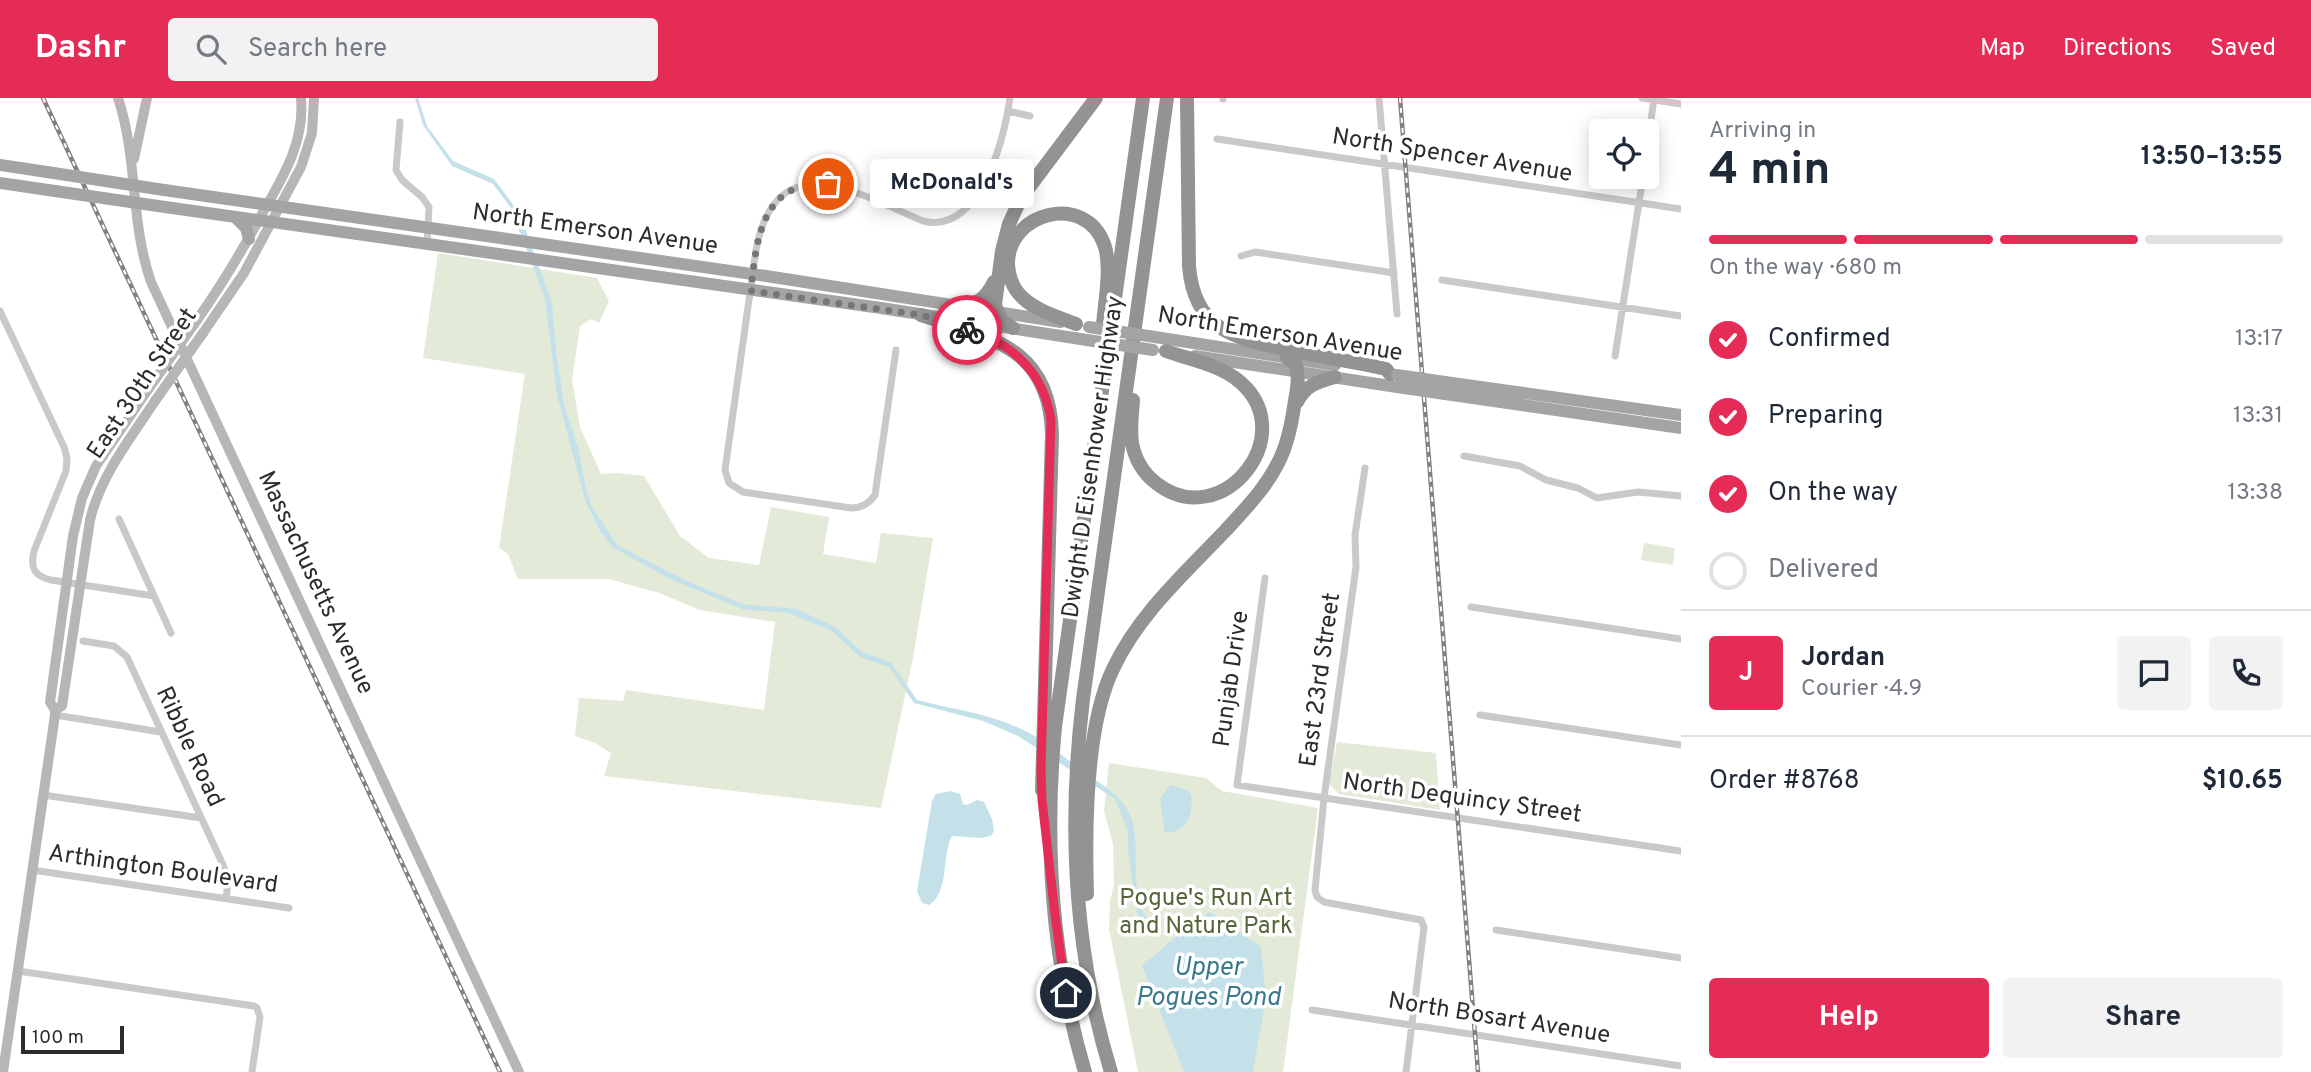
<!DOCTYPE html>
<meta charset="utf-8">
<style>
body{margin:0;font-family:Overpass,sans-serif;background:#f2f2f3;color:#1f2937;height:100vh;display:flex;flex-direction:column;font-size:26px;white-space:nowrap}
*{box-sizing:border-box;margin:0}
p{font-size:23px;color:#747a83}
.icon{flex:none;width:38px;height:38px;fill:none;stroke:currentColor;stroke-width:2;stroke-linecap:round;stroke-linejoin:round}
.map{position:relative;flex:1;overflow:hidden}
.drawer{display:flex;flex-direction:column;background:#fff;width:630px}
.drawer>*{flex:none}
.fabs{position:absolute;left:1589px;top:21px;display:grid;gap:14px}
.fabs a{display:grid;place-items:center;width:70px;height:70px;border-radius:7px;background:#fff;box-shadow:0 4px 18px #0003;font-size:35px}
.scale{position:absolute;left:21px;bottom:18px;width:103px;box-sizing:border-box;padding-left:7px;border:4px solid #2c2c2c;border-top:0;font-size:19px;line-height:24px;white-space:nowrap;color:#2c2c2c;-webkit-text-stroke:5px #fff;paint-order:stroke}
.pin{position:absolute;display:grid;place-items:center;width:60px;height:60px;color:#fff;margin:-30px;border:4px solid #fff;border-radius:50%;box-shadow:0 2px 7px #0007}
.courier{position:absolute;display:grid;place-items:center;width:70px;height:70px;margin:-35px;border:5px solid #e42c57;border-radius:50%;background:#fff;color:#222;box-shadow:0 2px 9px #0007}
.bubble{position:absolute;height:49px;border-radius:7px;background:#fff;box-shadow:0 4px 18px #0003;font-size:23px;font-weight:700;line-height:49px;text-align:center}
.head em{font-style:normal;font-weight:700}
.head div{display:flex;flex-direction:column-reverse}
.head{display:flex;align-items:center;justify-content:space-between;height:119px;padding:0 28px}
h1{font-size:46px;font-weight:700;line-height:52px}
.bar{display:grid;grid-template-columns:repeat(4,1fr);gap:10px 7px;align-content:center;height:84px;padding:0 28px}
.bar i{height:9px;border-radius:5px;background:#e0e1e3}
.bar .current{background:#e42c57}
.bar p{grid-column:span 4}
.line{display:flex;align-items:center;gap:18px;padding:0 28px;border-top:2px solid #e0e1e3}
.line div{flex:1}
.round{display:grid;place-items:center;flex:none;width:74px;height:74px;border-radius:7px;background:#f2f2f3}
ol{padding:0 28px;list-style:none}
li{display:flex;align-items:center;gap:21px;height:77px}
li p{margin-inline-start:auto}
li .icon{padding:7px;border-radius:50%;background:#e42c57;color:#fff;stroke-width:4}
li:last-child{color:#747a83}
li i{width:38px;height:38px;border:4px solid #e0e1e3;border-radius:50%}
.button{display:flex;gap:14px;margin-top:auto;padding:14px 28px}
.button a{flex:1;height:80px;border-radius:7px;background:#e42c57;color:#fff;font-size:28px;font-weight:700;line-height:80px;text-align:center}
.button a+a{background:#f2f2f3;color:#1f2937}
header{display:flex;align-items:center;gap:42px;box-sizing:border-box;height:98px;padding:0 35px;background:#e42c57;color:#fff}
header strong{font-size:33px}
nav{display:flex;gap:38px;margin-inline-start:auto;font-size:24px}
.search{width:490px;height:63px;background:#f2f2f3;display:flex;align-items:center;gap:18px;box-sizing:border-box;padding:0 24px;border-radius:7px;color:#747a83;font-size:26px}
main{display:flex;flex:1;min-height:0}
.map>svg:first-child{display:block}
.green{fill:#e4ead8}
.water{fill:#c4e1ea}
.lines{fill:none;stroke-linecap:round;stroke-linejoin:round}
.stream{stroke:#c4e1ea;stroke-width:2}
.minor{stroke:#c9c9c9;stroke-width:7}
.secondary{stroke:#b6b6b6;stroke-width:10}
.primary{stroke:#a4a4a4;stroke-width:12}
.motorway{stroke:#939393;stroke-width:14}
.rail-casing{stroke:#818181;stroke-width:4.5}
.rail{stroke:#fff;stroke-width:2;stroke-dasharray:5;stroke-linecap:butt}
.secondary-bridge{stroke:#b6b6b6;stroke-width:10}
.primary-bridge{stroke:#a4a4a4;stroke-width:12}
.done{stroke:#767676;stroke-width:7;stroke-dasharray:0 12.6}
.route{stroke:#e42c57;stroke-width:9}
.labels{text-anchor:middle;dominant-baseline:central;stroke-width:7;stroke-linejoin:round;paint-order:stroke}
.street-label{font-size:24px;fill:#2c2c2c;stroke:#fff}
.park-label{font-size:24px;fill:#56663a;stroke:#fff}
.water-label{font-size:26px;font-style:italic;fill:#3b7a8c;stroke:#fff}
</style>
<header>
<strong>Dashr</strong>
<div class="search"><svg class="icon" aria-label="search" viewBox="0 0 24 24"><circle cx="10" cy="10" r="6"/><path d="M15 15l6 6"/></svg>Search here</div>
<nav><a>Map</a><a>Directions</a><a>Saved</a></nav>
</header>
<main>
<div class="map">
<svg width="1681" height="974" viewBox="0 0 1681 974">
<rect width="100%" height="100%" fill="#fff"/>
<path class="green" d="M438 155 597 180 609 203 599 225 591 221 580 228 572 281 580 329 601 376 616 375 644 378 680 438 709 460 759 467 771 409 829 419 823 456 876 465 881 435 933 440 913 560 881 710 604 678 611 655 595 645 575 638 579 600 623 603 626 592 764 612 775 524 700 512 659 495 609 481H518L508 456 499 450 525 276 423 260Z
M1644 445 1675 450 1673 467 1641 462Z
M1337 644 1436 655 1440 712 1339 696 1329 686Z
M1109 665 1206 680 1222 693 1318 710 1283 974H1138L1109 831 1110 803 1114 787 1113 746 1104 713Z"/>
<path class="water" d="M415 0H418L427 28 453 63 494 81 512 105 526 133 552 205 556 253 564 306 579 353 586 391 591 407 617 447 689 484 743 506 796 511 836 529 862 554 891 564 917 602C955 612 996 616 1031 636 1051 647 1069 663 1088 677 1106 689 1125 700 1132 722 1141 754 1128 793 1148 822L1144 825 1138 818 1128 755V733L1115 701 1018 638 983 623 914 605 889 569 860 559 832 533 788 515 742 511 670 481 612 449 600 433 585 402 557 297 545 201 511 110 493 86 452 68 423 27Z
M1170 687 1185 691 1191 696C1194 717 1187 734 1165 735L1160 701Z
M950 693 960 696 963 706 967 707 977 702 984 704 992 721 994 733 991 738 981 740 952 738C941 758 950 794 929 807L922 805 917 793 932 703 936 696Z
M1210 814 1261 849 1266 900 1253 974H1184L1142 868 1180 835Z"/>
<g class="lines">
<path class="stream" d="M1145 822 1156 830"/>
<path class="minor" d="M1379 0 1397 216
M1642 0 1681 6
M1223 1V0
M1008 13 1030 18
M400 24 396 72 402 82 422 99 429 109 427 147
M1217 41 1681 111
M1647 51 1654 0
M1241 158 1255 154 1394 175
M1442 182 1681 218
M0 213 64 349 67 360 66 373 34 453C30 470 34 478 51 482L154 498
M896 252 875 397C869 406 862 410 851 410L743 394 729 385 725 372 756 152C776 44 859 96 923 123 980 137 1004 41 1010 0
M1615 258 1643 79
M1464 358 1520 368 1546 382 1578 390 1597 400 1638 394 1681 398
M1365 370 1355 437 1356 469 1324 700 1315 792 1317 799 1324 804 1421 822 1424 829 1406 974
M119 421 171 535
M1265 480 1237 687 1681 753
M1471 509 1681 541
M83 543 114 548 127 559 224 769 228 783 226 801
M55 617 161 634
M1480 617 1681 647
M43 697 201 720
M32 772 289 810
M1496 832 1681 860
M18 873 254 908 257 910 260 919 252 974
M1312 912 1681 968"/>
<path class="secondary" d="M118 0C138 60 130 124 151 184L519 974
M134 61 147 0
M197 222C221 188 242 153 262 116 283 79 305 44 301 0
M203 235 244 175 301 69 312 35 314 0
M55 612 50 604 73 438 82 400 96 368 149 290
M3 974 55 617V612L62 608 90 422C101 377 130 341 155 303"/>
<path class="primary" d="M0 67 47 74
M0 85 55 93
M164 92 766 178 1061 224
M165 109 881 210 1087 242
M235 119 246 130 249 141
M1155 239 1335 267
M1195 258 1397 289
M1445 284 1681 317
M1445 296 1681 330"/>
<path class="motorway" d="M1187 0 1189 168C1194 231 1233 240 1285 251 1319 259 1353 263 1386 271L1390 276
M956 209C977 205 984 204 994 184
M921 217C988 239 1050 248 1052 336L1042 692
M1076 226C1058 219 1037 213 1023 200 1014 192 1009 180 1008 167 1007 114 1085 94 1104 146 1112 167 1105 203 1103 226
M1013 230 1001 222 995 207 1002 153 1009 126 1021 100 1096 0
M1133 302C1132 316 1130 331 1132 345 1135 361 1143 375 1156 385 1223 438 1306 332 1235 280 1216 266 1188 261 1166 253
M1297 304C1306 287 1317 284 1335 279
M1087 796C1085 733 1085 629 1113 571 1138 517 1185 475 1226 432 1245 411 1265 391 1278 365 1287 348 1291 329 1294 309 1296 296 1300 281 1296 267L1287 260
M1085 974C1052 863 1044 745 1055 629L1143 0
M1111 974C1074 854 1068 726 1083 601L1167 0"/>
<g class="rail-casing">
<path id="rail" d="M43 0 500 974
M1400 0 1478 974"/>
</g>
<use href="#rail" class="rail"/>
<path class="secondary-bridge" d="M149 290 197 222
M155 303 203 235"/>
<path class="primary-bridge" d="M47 74 164 92
M55 93 165 109
M1089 229 1155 239
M1087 242 1153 252
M1397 277 1445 284
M1397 289 1445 296"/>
</g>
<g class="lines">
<path class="done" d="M828 86C761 82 756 143 751 193L921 217 967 232"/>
<path class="route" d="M967 232C1012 244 1044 275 1051 322L1041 671 1042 702 1055 817 1066 895"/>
</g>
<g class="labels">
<g class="street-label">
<text transform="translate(1452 58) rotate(9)">North Spencer Avenue</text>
<text transform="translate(595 132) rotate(8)">North Emerson Avenue</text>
<text transform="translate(1280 237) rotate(9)">North Emerson Avenue</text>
<text transform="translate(143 286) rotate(-56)">East 30th Street</text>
<text transform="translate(1094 359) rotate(-82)">Dwight D Eisenhower Highway</text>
<text transform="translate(315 485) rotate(65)">Massachusetts Avenue</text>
<text transform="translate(1232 581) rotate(-82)">Punjab Drive</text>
<text transform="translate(1321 582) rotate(-82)">East 23rd Street</text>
<text transform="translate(189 649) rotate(65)">Ribble Road</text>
<text transform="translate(1462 701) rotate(8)">North Dequincy Street</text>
<text transform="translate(163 772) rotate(8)">Arthington Boulevard</text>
<text transform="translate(1499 921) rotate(9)">North Bosart Avenue</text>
</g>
<g class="park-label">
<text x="1206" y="801">Pogue's Run Art<tspan x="1206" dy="28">and Nature Park</tspan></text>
</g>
<g class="water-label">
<text x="1208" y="870">Upper<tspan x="1208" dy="30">Pogues Pond</tspan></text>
</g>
</g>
</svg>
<div class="fabs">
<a><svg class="icon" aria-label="locate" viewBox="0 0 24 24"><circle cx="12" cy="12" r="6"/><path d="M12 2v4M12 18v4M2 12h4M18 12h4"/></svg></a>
</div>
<div class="scale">100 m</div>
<div class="pin" style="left:828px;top:86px;background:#ea580c"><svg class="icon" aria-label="bag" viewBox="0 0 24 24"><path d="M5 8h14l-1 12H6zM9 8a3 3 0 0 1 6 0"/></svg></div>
<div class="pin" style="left:1066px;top:895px;background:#1f2937"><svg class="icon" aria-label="home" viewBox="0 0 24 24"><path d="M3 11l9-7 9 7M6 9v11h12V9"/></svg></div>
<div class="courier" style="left:967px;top:232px"><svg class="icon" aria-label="bike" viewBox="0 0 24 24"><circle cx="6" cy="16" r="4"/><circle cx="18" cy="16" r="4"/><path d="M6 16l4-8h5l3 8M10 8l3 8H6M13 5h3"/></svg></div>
<div class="bubble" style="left:870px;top:61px;width:164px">McDonald's</div>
</div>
<section class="drawer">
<div class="head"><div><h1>4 min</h1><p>Arriving in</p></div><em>13:50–13:55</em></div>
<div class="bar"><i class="current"></i><i class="current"></i><i class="current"></i><i></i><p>On the way · 680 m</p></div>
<ol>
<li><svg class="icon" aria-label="check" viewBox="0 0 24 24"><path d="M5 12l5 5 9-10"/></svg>Confirmed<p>13:17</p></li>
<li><svg class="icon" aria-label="check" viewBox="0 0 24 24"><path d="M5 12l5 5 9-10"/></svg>Preparing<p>13:31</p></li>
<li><svg class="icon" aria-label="check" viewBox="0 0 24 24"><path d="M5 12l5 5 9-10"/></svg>On the way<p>13:38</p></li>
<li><i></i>Delivered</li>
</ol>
<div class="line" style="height:126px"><b class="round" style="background:#e42c57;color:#fff">J</b><div><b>Jordan</b><p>Courier · 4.9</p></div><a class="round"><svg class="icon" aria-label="chat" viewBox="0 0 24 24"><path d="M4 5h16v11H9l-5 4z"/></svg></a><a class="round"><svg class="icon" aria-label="phone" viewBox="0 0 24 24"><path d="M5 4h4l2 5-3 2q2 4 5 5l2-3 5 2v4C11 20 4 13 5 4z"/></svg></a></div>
<div class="line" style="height:91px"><div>Order #8768</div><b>$10.65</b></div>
<div class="button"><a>Help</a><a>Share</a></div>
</section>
</main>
